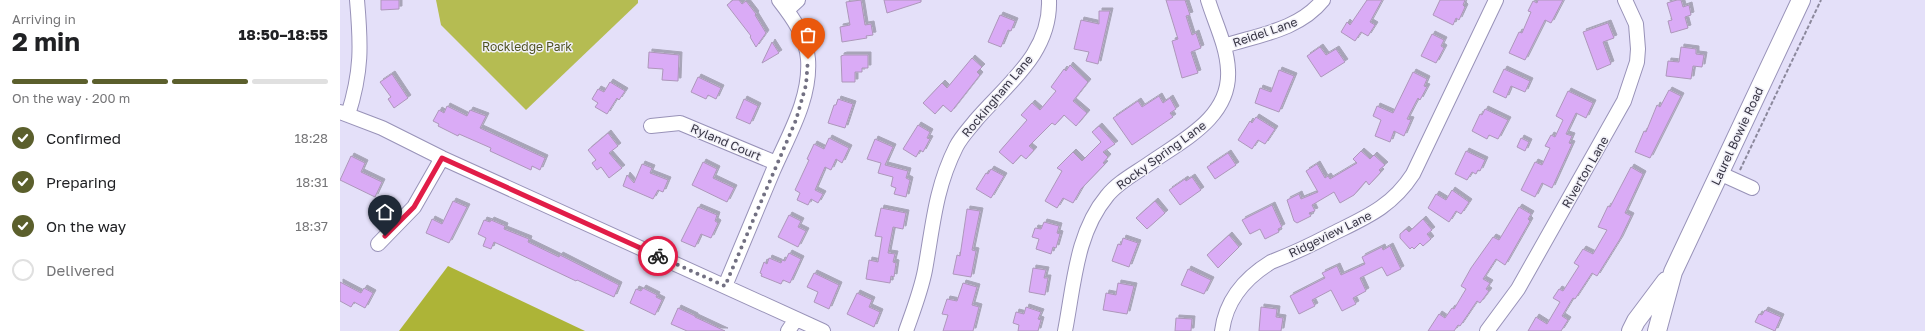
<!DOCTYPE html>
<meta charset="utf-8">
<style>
body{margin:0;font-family:"Golos Text",sans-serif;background:#f2f2f2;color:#202124;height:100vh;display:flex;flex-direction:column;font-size:15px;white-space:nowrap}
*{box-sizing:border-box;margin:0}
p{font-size:13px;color:#757577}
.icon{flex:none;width:22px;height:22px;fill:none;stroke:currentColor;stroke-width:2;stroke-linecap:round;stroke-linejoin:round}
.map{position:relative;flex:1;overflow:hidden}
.panel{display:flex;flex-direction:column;background:#fff;width:340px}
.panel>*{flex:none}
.pin{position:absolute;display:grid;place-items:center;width:34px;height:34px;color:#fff;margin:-41px -17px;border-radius:50% 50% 50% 0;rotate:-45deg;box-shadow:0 0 4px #0007}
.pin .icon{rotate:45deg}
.courier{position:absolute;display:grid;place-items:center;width:40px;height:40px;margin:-20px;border:3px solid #e11d48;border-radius:50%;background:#fff;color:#222;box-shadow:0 1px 5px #0007}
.summary em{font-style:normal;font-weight:700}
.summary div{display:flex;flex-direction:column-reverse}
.summary{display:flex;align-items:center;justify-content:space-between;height:68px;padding:0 12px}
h1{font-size:26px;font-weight:700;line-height:30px}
.bar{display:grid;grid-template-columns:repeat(4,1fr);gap:6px 4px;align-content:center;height:48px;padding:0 12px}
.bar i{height:5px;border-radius:3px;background:#e0e0e0}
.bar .on{background:#5b5f2c}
.bar p{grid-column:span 4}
ol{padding:0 12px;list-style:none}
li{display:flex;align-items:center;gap:12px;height:44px}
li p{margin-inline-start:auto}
li .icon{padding:4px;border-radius:50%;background:#5b5f2c;color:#fff;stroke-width:4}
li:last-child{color:#757577}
li i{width:22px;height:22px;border:2px solid #e0e0e0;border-radius:50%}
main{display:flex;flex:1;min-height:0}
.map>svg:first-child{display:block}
.green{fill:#b5bc52}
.forest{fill:#adb437}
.building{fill:#daabf6;stroke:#ad97ba;filter:url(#shadow)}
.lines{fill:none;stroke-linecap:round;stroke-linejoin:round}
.minor-casing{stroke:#9892b8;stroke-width:16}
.major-casing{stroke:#9892b8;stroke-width:20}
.path{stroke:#8b889c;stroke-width:2;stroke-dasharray:4 2;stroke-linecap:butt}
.minor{stroke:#fff;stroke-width:14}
.major{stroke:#fff;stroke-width:18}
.done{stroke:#727082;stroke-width:4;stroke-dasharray:0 7.2}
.route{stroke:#e11d48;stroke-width:5}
.labels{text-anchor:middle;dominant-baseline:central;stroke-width:3;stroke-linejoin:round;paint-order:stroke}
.street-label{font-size:12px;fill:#353342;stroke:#f1f0f8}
.park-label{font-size:12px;fill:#4f5322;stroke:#f1f0f8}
</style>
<main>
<section class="panel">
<div class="summary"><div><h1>2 min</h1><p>Arriving in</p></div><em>18:50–18:55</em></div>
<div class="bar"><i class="on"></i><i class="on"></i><i class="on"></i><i></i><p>On the way · 200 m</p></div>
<ol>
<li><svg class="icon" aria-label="check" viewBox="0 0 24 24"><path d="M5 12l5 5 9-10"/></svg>Confirmed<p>18:28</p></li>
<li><svg class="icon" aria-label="check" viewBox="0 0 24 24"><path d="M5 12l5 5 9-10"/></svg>Preparing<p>18:31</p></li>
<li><svg class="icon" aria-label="check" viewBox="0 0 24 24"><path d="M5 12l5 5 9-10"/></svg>On the way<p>18:37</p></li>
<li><i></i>Delivered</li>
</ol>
</section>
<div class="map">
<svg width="1585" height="331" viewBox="0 0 1585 331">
<defs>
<filter id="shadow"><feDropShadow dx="3" dy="-3" stdDeviation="0" flood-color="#0004"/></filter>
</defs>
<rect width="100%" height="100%" fill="#e4e0f9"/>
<path class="green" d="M96 0H298V3L186 110 101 25Z"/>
<path class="forest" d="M108 266 245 331H59Z"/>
<path class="building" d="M41 0H59V9L41 10Z
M393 0H399L402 4 406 1 416 14 415 15 426 33 416 47 410 37 411 36 387 5Z
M521 0 525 25 531 24 533 35 526 36 527 38 502 42 500 27 510 25 506 2Z
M544 0H581V2L547 13Z
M826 0H845L850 15 846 16 852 35 856 33 861 48 851 52 858 73 842 78 832 41 838 39Z
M1027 0H1042L1030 22 1035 25 1028 36 1021 32 1015 41 1001 32 1007 22 1010 25Z
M1100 0H1125L1123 5 1125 7 1119 20 1116 18 1113 25 1093 15Z
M1198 0H1223L1211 23 1205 20 1185 60 1169 53 1179 32 1182 33 1191 12 1188 11 1193 1 1197 3Z
M1337 0H1341L1343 7 1349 5 1351 15 1345 17 1348 28 1331 33 1328 21 1332 20 1327 3Z
M759 11H770L758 64 746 61 749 52 734 49 741 20 759 24Z
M660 15 675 21 671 31 668 30 661 47 648 42Z
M1268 23 1274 38 1263 42 1271 64 1257 70 1243 32Z
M1092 34 1104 40 1101 46 1104 48 1096 63 1081 56Z
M432 42 439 53 422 63Z
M980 47 986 55 996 49 1005 62 981 77 967 56Z
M1341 47 1356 49V54L1364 55 1362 67 1353 66 1351 79 1326 76 1328 61 1339 62Z
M309 52 339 55 338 81 322 80 323 69 308 68Z
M504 55H528V68H522V72H515V82H502L501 56Z
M632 58 642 67 637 72 640 75 611 112 603 105 595 114 583 103 602 83 607 88Z
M730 65 748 82 733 101 747 113 736 126 724 115 715 125 712 123 689 146 694 150 686 159 681 155 673 164 659 152 687 120 681 115 692 103 700 110 716 91 711 87 724 69 726 71Z
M1164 69 1190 81 1185 92 1171 86 1166 98 1153 92Z
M939 70 954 76 939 112 915 103 920 88 931 92Z
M1073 72 1087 79 1084 86 1087 87 1080 100 1078 98 1067 119 1071 120 1064 136 1054 131 1050 142 1035 136 1041 120 1033 116 1037 106 1053 113Z
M52 74 68 98 54 108 48 99 51 97 40 82Z
M358 77 381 88 376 99 368 95 366 99 351 92Z
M270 82 285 91 279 100 277 98 267 114 255 107 258 103 252 99 258 89 264 92Z
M1329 90 1341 96 1310 158 1295 152 1304 131 1306 132 1317 105 1320 107Z
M1228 91 1253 103 1246 118 1236 113 1226 134 1232 136 1229 143 1232 144 1212 188 1202 183 1195 197 1181 190 1195 162 1202 165 1210 148 1205 146 1211 135 1215 137 1223 120 1216 116Z
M819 96 823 103 830 98 836 109 830 113 833 117 792 145 773 118 798 101 802 107Z
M404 99 418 106 410 124 396 118Z
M498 99 513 104 505 128 488 123 494 105H496Z
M107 106 127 116 130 110 146 116 140 128 205 158 200 170 192 166 191 170 150 151 151 148 119 134 118 136 98 126 99 124 93 121 99 110 104 113Z
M1145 109 1168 120 1158 139 1149 135 1147 139 1132 131 1140 114 1142 115Z
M916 117 935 129 925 144 918 140 912 149 898 140 910 121 912 123Z
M578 125 590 132 587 138 590 139 583 152 580 150 576 157 563 149Z
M759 126 775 144 763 152 768 157 763 163 765 164 741 189 733 203 723 198 717 208 705 201 722 171 717 168 733 152 742 161 761 142 752 132Z
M268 133 278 146 269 153 282 168 269 178 261 167 257 170 252 163 256 160 248 150Z
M489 138 509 148 502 163 496 159 491 170 485 167 475 190 483 194 478 203 471 199 468 205 457 200 460 193 455 190 469 160 467 159 474 144 484 149Z
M1181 138 1189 142 1185 151 1177 147Z
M535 139 553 147 545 165 568 171 566 178 570 180 566 197 554 194 556 188 551 186 553 177 538 173 541 163 527 159Z
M1021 151 1030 159 1034 155 1045 165 1039 170 1041 172 1029 185 1026 181 1014 195 1000 203 994 192 972 205 975 211 969 213 971 216 957 223 954 221 947 200 959 194 961 199 978 192 966 171 977 164 985 178 988 176 990 179 1017 163 1013 159Z
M1126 151 1145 160 1140 171 1138 170 1136 174 1132 172 1127 180 1115 174Z
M888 153 896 165 875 179 867 167Z
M11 156 25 163 21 172 42 182 35 197 0 180Z
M363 162 377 169 373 178 394 188 387 202 352 185Z
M302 164 312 168 310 173 328 180 323 192 318 190 313 199 283 186 287 175 294 183Z
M1291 167 1303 174 1285 213 1291 216 1280 239 1257 276 1252 273 1235 299 1233 298 1222 316 1228 320 1221 331H1188L1196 317 1207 324 1220 302 1213 298 1219 289 1223 291 1239 266 1234 263 1243 249 1253 254 1267 230 1258 227 1268 206 1270 207Z
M651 169 664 176 651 198 636 189 646 173 648 174Z
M852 177 861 190 840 205 829 190 845 179 846 181Z
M1112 190 1129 202 1121 214 1116 211 1109 222 1088 208 1096 194 1106 200Z
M113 201 127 207 109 243 86 233 92 219 102 224Z
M815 201 825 213 807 229 796 218Z
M932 205 942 227 938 229 939 232 925 239 920 229 910 234 902 220Z
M358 207 377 215 375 221 378 223 371 238 361 234 355 247 341 241Z
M1179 207 1191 214 1188 219 1190 221 1165 265 1156 259 1143 279 1150 283 1146 289 1149 291 1140 303 1137 301 1120 326 1118 325 1114 331H1088L1099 314 1105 318 1112 308 1114 309 1126 289 1121 286 1131 268 1153 237 1159 240Z
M541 208 566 213 563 229 553 227 548 253 555 254 553 262 556 263 554 277 551 276 550 283 526 279 529 260 538 262 542 237 535 236Z
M627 209 640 211 632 250 636 251 631 277 613 274 617 255 620 256Z
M449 215 461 221 458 227 466 231 458 247 438 237Z
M1083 219 1092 230 1087 234 1091 239 1083 246 1080 243 1074 249 1072 247 1070 249 1060 238V234L1066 229 1069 232Z
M144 220 150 222 151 220 165 226 164 229 189 239 188 242 219 257 220 255 279 285 274 297 237 280 236 281 154 242 151 249 143 246 146 238 138 234Z
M704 222 719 226 717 233 720 234 716 248 713 247 711 254 696 249 699 239 692 237 695 228 701 229Z
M889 235 899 247 878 268 867 255Z
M783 238 798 243 789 267 772 261 778 244 781 245Z
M1050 246 1061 269 1047 276 1042 267 1020 278 1026 291 1013 298 1016 304 1002 311 991 290 972 300 975 306 959 314 950 296 985 278 982 273 997 266 1001 275 1025 264 1022 257 1042 247 1043 250Z
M449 253 461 259 450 283 443 280 441 284 421 276 422 274 420 273 424 262 427 264 429 258 441 263 442 260 445 261Z
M693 268 706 270 704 278H708L705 295 689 292Z
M848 269 871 280 864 294 841 285Z
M474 273 499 285 489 309 474 302 478 292 467 287Z
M0 282 21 293 24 288 33 293 25 308 14 302 11 307 0 301Z
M623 283 637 287 632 305 639 307 633 331H603L608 315 602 314 607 299 617 301Z
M778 283 794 286 787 314 763 310 766 293 776 295Z
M303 288 317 295 316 297 322 300 315 315 290 303 296 289 301 291Z
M517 293 532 300 529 307 540 312 534 327 507 314Z
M686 307 701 312 698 319 701 320 698 331H678L679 325 673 323 676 312 684 314Z
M921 307 937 309 936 317 943 318 941 331H919Z
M338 308 355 316V317L385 331H347L331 324Z
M1425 310 1441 317 1435 331 1415 322 1419 314 1422 315Z
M836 318 852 319 851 331H835Z"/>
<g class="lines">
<g class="minor-casing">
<path id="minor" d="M447 10 458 0
M884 46C918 35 959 30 983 0
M0 112 42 128 102 158 483 331
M8 115C22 71 21 45 17 0
M311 126 340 123 436 163
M1379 173 1412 188
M38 244 74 207 102 158
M385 286C401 247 417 209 433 171 448 136 471 99 468 59 466 36 453 18 439 0
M448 331 456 319
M566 331C573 311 581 291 585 270 593 226 595 189 616 147 621 137 629 129 636 120 667 84 711 53 709 0
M725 331C734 285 736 233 767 196 778 182 796 173 810 163 843 140 891 117 888 70 887 46 875 23 868 0
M882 331C886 299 905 278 931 262 952 254 971 245 990 235 1024 218 1051 208 1073 174L1156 0
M1147 331 1178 289 1284 101 1297 62 1298 49 1296 24 1285 0"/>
</g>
<g class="major-casing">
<path id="major" d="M1291 331 1296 321 1326 281
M1317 331 1333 272 1461 0"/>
</g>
<path class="path" d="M1400 170 1481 0"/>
<use href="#minor" class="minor"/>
<use href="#major" class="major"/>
</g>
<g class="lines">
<path class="done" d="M318 256 385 286 456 120 466 85 468 59"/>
<path class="route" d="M45 236 74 207 102 158 318 256"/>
</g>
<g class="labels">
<g class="street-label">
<text transform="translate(925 32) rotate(-19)">Reidel Lane</text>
<text transform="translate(657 96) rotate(-50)">Rockingham Lane</text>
<text transform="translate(1397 136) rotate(-65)">Laurel Bowie Road</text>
<text transform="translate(386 142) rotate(23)">Ryland Court</text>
<text transform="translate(821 155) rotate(-36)">Rocky Spring Lane</text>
<text transform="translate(1245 172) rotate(-60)">Riverton Lane</text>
<text transform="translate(990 234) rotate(-26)">Ridgeview Lane</text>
</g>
<g class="park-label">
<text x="187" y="46">Rockledge Park</text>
</g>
</g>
</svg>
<div class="pin" style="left:468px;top:59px;background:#ea580c"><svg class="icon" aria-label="bag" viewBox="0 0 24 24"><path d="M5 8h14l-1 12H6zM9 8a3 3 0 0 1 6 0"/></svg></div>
<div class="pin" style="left:45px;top:236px;background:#1f2937"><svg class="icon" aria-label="home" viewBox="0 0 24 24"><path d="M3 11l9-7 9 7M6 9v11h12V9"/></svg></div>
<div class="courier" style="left:318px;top:256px"><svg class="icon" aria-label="bike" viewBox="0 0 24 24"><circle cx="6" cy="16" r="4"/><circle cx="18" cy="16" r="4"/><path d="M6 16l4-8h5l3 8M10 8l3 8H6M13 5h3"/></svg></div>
</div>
</main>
